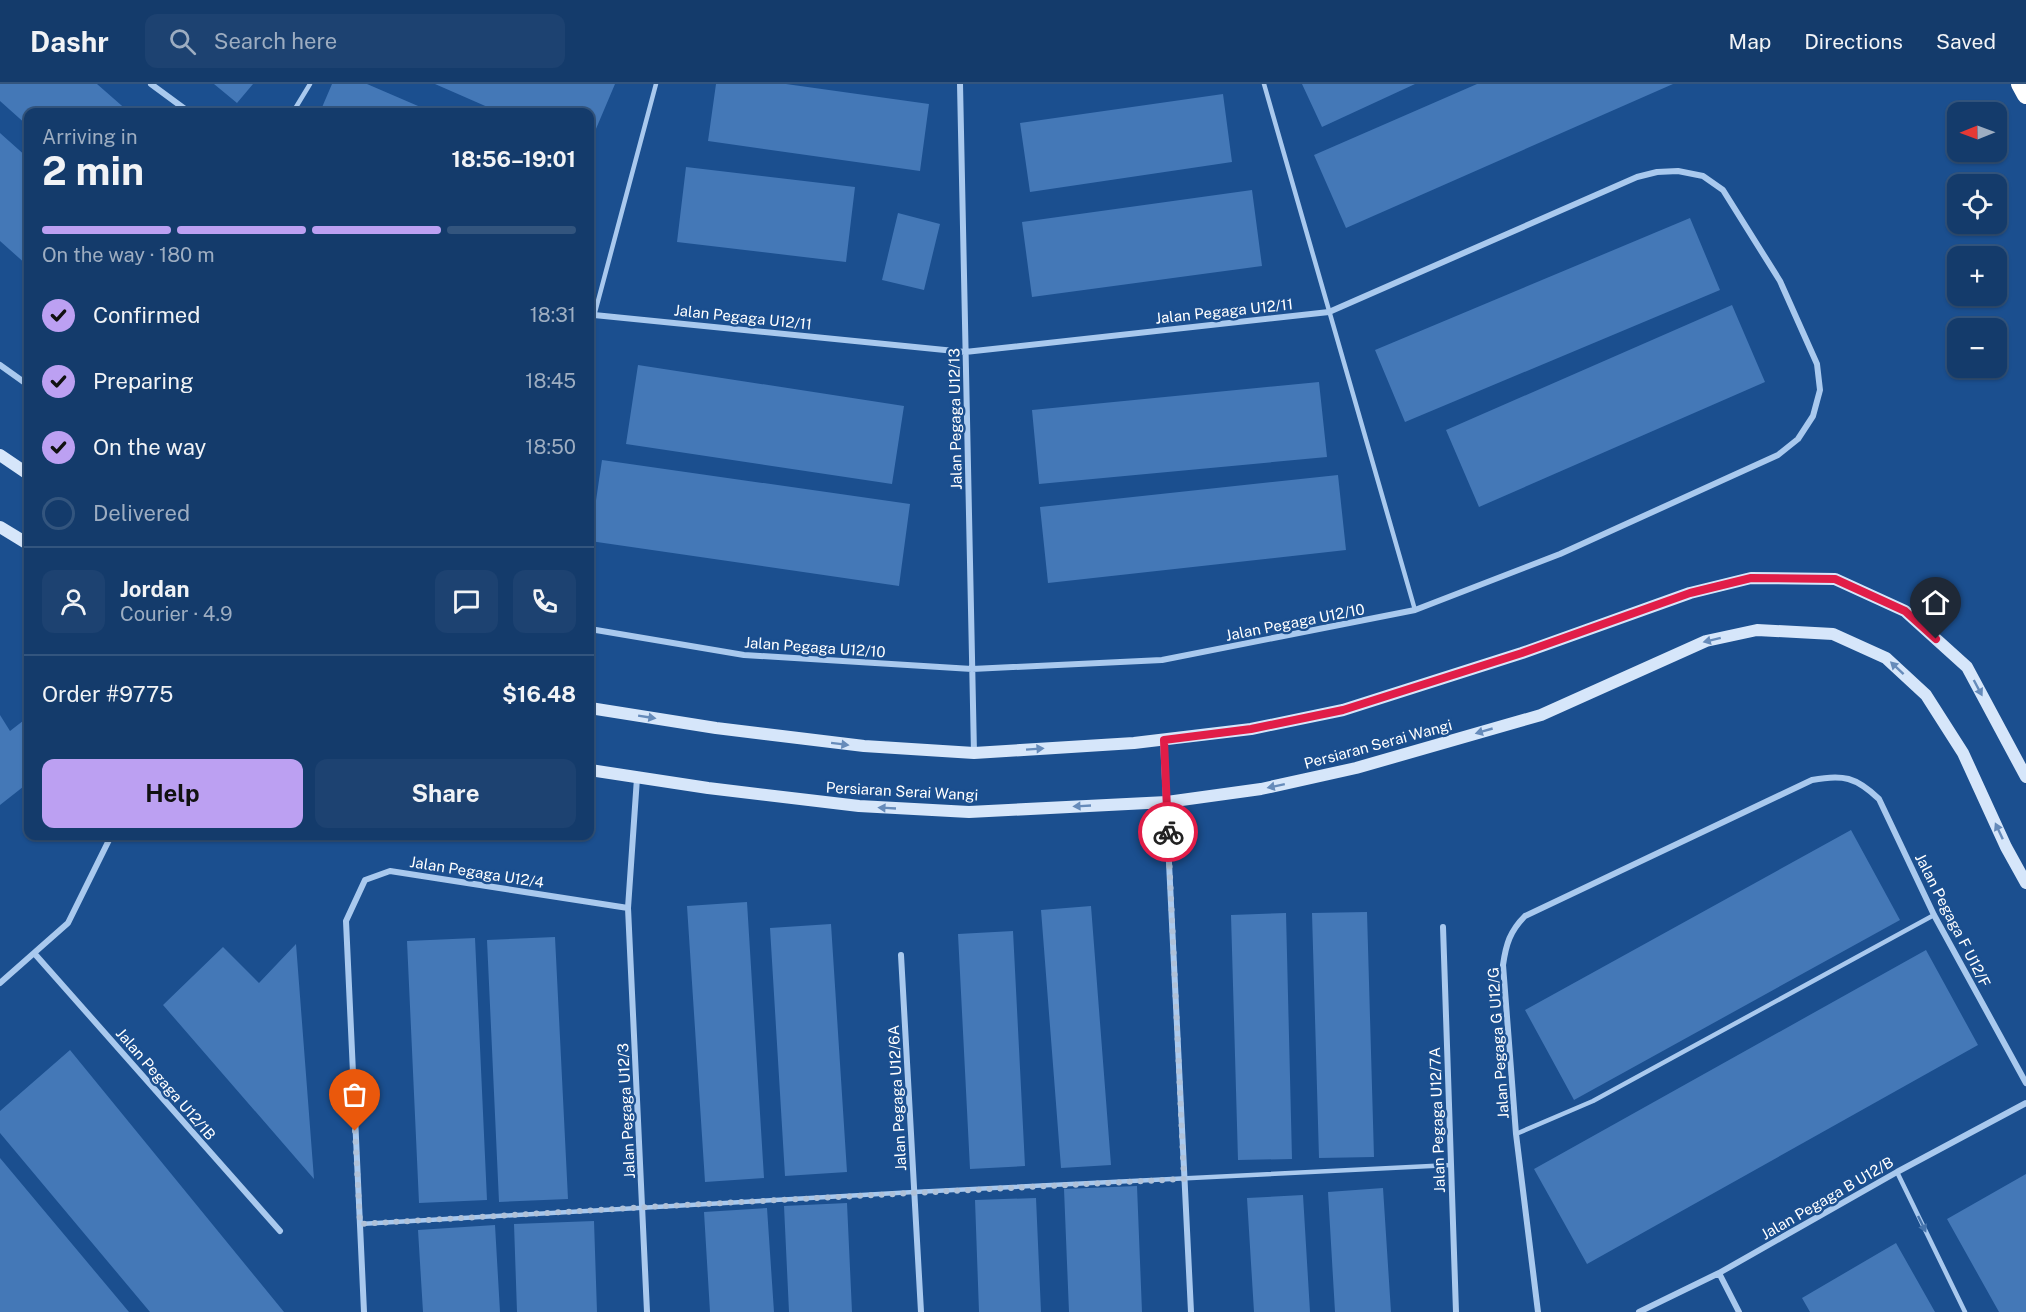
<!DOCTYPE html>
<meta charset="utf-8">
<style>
body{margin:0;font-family:"Public Sans",sans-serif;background:#1d4271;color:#f1f3f6;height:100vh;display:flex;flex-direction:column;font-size:22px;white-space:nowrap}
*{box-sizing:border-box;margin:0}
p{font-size:20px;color:#9dadc1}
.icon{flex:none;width:33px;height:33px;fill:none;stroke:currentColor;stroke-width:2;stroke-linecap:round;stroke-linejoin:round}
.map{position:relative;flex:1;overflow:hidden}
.side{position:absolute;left:24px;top:24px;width:570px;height:732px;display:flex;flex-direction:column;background:#143b6b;border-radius:12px;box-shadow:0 2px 4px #0004,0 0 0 2px #33557e}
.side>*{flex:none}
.needle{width:39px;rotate:269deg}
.fabs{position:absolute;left:1947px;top:18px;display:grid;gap:12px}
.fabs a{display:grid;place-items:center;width:60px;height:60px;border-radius:12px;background:#143b6b;box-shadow:0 2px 4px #0004,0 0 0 2px #33557e;font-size:30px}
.pin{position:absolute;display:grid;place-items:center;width:51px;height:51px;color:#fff;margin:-62px -26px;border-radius:50% 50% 50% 0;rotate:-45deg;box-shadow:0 0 6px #0007}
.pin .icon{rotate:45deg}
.courier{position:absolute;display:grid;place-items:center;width:60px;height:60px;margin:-30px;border:4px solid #e11d48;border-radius:50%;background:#fff;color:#222;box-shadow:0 2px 8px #0007}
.headline em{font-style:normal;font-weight:700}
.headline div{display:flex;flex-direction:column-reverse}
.headline{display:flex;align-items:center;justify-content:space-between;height:102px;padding:0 18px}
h1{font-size:39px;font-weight:700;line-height:45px}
.bar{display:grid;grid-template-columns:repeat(4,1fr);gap:9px 6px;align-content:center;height:72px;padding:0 18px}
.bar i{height:8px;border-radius:4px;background:#33557e}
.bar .selected{background:#bca0f2}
.bar p{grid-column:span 4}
.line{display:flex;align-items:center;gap:15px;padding:0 18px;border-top:2px solid #33557e}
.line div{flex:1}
.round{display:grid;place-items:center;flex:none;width:63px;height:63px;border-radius:12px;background:#1d4271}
ol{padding:0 18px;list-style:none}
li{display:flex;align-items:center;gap:18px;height:66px}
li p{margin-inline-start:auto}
li .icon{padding:6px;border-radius:50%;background:#bca0f2;color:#111;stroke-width:4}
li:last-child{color:#9dadc1}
li i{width:33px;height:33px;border:3px solid #33557e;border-radius:50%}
.action{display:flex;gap:12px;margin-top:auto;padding:12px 18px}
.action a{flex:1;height:69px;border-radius:12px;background:#bca0f2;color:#111;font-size:24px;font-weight:700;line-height:69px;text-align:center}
.action a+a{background:#1d4271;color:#f1f3f6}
header{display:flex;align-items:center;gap:36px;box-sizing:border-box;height:84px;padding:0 30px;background:#143b6b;border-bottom:2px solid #33557e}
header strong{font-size:28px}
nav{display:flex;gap:33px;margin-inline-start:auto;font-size:21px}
.search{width:420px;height:54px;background:#1d4271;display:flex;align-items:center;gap:15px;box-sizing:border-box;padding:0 21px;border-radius:12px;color:#9dadc1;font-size:22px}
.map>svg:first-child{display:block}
.building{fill:#4478b7}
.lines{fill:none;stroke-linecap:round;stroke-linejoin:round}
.lane{stroke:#a9c9ee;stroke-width:4.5}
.street{stroke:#a9c9ee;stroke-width:6}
.secondary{stroke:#d6e6fa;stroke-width:12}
.highway{stroke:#fff;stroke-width:18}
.oneway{fill:#668bba}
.oneway2{fill:#4674ac}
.done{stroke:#afc1d8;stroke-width:6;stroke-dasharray:0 10.8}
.route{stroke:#e11d48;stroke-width:8}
.labels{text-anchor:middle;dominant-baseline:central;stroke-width:5;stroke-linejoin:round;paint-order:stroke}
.street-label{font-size:15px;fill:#fff;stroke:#1b4f8f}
</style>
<header>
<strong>Dashr</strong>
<div class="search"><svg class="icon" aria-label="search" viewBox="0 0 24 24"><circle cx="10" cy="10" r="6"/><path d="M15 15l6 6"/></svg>Search here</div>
<nav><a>Map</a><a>Directions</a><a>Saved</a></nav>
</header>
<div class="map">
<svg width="2026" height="1228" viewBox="0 0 2026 1228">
<rect width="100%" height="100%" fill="#1b4f8f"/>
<path class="building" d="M0 0H97L129 28H28V42L0 17Z
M214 0H253L237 19Z
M332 0H367L432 28H320Z
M435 0H615L590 59V28H499Z
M716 0H786L929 20 920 87 708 57Z
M1302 0H1415L1322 43Z
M1477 0H1673L1346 144 1314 71Z
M1223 10 1232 78 1030 108 1020 39Z
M0 49 28 74V182L0 157Z
M686 83 855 103 846 178 677 158Z
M1252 106 1262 182 1032 213 1022 138Z
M898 129 940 140 924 206 882 196Z
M1690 134 1720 206 1405 338 1375 266Z
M1732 221 1765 298 1479 423 1446 346Z
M638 281 904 322 892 400 626 360Z
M1319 298 1327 373 1039 400 1032 326Z
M602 376 910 420 899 502 590 457Z
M1338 391 1346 466 1048 499 1040 423Z
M0 631 10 647 28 633V699L0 721Z
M1851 746 1900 836 1574 1016 1525 926Z
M747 818 764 1094 705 1098 687 822Z
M1091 822 1111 1081 1061 1084 1041 826Z
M1367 828 1374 1073 1319 1074 1312 829Z
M1286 829 1292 1075 1238 1076 1231 831Z
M831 840 847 1088 785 1092 770 844Z
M1013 847 1025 1082 970 1085 958 850Z
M555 853 568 1115 499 1118 487 856Z
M475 854 487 1116 419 1119 407 857Z
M296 860 314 1095 163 921 223 863 259 899Z
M1926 866 1978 961 1587 1180 1534 1085Z
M70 966 284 1228H150L0 1049V1027Z
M0 1074 129 1228H0Z
M2026 1090V1228H1999L1947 1135Z
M1137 1102 1142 1228H1069L1064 1105Z
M1383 1104 1391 1228H1335L1328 1108Z
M1303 1111 1310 1228H1254L1247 1114Z
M1036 1114 1041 1228H979L975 1116Z
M847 1119 852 1228H789L784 1122Z
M767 1124 774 1228H710L704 1128Z
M594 1137 597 1228H517L514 1140Z
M495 1141 500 1228H423L418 1146Z
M1896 1159 1935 1228H1810L1802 1214Z"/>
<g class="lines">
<path class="lane" d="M1264 0 1415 526
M293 28 310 0
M590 247 656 0
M1516 1050 1593 1017 1934 831
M1897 1088 1965 1228
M360 1140 914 1108 1451 1081"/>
<path class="street" d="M151 0 189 28
M960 0 974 669
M590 228 594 231 965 268 1329 228 1637 93 1657 88 1678 87 1703 92 1723 106 1780 197 1817 280 1820 306 1813 332 1798 355 1778 371 1560 470 1415 526 1162 576 972 585 744 571 590 545
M0 281 28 301
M1163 656 1191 1228
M637 694 628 824 647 1228
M1443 843 1456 1228
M34 869 280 1147
M901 871 921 1228
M0 899 68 839 111 752
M1719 1189 1739 1228
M364 1228 346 837 365 796 390 787 628 824
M1538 1228 1516 1050 1503 881C1506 860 1510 847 1525 832L1812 696C1843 690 1856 693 1879 715L1934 831 2026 999
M1639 1228 1719 1189 1897 1088 2026 1019"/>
<path class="secondary" d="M0 371 28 390
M0 443 28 460
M590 624 716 644 864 662 974 669 1134 659 1251 645 1343 626 1522 569 1690 509 1751 494 1835 495 1905 527 1967 583 2026 693
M590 686 708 704 859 722 969 728 1167 718 1261 705 1356 684 1541 631 1706 557 1757 546 1833 550 1886 574 1926 611 1963 669 2006 763 2026 799"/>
<path class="highway" d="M2020 0 2026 11"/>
</g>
<defs><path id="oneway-solid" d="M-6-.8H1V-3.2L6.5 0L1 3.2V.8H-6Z" transform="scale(1.5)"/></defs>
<g class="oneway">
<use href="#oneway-solid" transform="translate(1712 556) rotate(166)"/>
<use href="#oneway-solid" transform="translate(1897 584) rotate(-137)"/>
<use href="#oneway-solid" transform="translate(1978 604) rotate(62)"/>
<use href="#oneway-solid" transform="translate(647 633) rotate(9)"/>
<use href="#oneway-solid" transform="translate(1484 647) rotate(164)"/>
<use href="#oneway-solid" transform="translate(840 660) rotate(7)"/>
<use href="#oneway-solid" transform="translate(1035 665) rotate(-4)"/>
<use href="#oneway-solid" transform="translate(1276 702) rotate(168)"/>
<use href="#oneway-solid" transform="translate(1082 722) rotate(177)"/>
<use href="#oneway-solid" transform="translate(887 724) rotate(-177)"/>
<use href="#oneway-solid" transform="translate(1999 747) rotate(-115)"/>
</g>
<use class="oneway2" href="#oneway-solid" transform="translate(1922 1140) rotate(64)"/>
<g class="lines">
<path class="done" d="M355 1047 360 1140 665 1122 1184 1095 1168 748"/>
<path class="route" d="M1168 748 1164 656 1251 645 1343 626 1522 569 1690 509 1751 494 1835 495 1905 527 1936 555"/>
</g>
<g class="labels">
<g class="street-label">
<text transform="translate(1224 227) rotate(-6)">Jalan Pegaga U12/11</text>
<text transform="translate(743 233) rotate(6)">Jalan Pegaga U12/11</text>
<text transform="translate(955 335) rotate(-91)">Jalan Pegaga U12/13</text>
<text transform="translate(1295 538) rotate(-11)">Jalan Pegaga U12/10</text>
<text transform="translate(815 563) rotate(4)">Jalan Pegaga U12/10</text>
<text transform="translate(1378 660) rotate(-15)">Persiaran Serai Wangi</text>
<text transform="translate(902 707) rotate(3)">Persiaran Serai Wangi</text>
<text transform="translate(477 788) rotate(9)">Jalan Pegaga U12/4</text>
<text transform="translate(1953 836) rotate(63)">Jalan Pegaga F U12/F</text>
<text transform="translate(1498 959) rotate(-94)">Jalan Pegaga G U12/G</text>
<text transform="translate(166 1000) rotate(49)">Jalan Pegaga U12/1B</text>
<text transform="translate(897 1014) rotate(-93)">Jalan Pegaga U12/6A</text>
<text transform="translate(626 1027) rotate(-93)">Jalan Pegaga U12/3</text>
<text transform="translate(1437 1036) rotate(-92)">Jalan Pegaga U12/7A</text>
<text transform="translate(1827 1114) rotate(-30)">Jalan Pegaga B U12/B</text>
</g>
</g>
</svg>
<div class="fabs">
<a><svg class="needle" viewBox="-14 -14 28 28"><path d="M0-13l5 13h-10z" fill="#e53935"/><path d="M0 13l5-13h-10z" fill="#9dadc1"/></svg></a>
<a><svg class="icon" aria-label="locate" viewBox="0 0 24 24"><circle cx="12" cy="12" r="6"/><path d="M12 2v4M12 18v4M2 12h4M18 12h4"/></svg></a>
<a>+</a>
<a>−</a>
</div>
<div class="pin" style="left:355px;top:1047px;background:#ea580c"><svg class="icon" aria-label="bag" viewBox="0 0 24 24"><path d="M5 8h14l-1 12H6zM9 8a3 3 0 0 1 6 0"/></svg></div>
<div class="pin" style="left:1936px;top:555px;background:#1f2937"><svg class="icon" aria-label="home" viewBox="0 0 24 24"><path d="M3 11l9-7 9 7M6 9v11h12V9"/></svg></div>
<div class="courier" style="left:1168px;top:748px"><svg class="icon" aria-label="bike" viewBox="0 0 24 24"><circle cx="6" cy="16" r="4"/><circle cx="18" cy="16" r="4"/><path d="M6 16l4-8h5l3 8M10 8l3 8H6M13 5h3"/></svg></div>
<section class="side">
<div class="headline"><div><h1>2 min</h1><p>Arriving in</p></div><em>18:56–19:01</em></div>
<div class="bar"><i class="selected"></i><i class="selected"></i><i class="selected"></i><i></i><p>On the way · 180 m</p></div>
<ol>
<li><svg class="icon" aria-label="check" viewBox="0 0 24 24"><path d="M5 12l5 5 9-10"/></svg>Confirmed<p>18:31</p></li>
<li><svg class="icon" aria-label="check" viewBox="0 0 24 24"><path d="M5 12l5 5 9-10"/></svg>Preparing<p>18:45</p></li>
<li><svg class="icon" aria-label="check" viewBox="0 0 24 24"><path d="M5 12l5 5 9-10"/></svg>On the way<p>18:50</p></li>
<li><i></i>Delivered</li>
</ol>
<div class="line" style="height:108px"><a class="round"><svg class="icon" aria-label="person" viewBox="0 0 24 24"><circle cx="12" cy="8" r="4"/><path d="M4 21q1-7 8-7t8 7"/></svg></a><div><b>Jordan</b><p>Courier · 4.9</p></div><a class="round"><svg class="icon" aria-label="chat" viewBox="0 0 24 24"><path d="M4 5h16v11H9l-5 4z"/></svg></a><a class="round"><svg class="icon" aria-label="phone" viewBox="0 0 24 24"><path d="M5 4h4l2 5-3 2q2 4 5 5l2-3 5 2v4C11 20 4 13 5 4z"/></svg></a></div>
<div class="line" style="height:78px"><div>Order #9775</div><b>$16.48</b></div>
<div class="action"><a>Help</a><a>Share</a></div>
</section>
</div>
